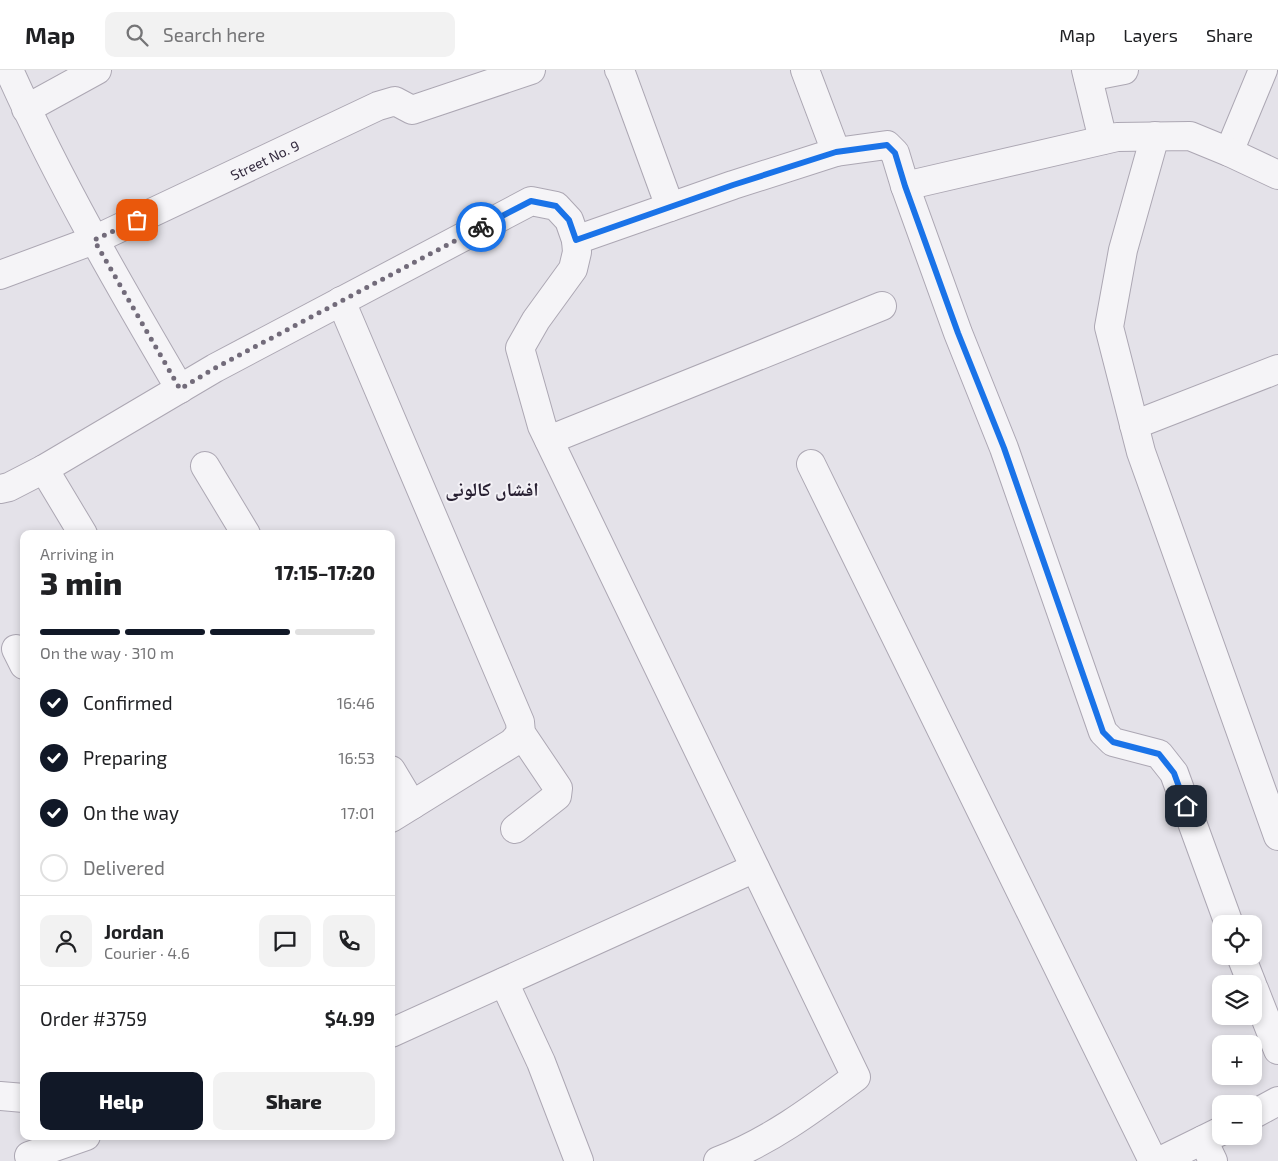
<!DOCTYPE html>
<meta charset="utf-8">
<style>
body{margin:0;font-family:"Exo 2","Noto Naskh Arabic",sans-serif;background:#f2f2f2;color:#202124;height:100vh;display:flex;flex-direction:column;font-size:19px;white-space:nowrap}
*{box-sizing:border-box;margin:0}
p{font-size:16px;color:#757577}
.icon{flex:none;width:28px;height:28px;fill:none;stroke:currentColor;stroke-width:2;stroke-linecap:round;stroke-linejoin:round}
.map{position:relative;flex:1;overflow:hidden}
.details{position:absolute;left:20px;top:460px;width:375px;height:610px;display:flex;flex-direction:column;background:#fff;border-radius:10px;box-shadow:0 2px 8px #0003}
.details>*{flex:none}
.buttons{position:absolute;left:1212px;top:845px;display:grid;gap:10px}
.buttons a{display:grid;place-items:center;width:50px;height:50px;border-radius:10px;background:#fff;box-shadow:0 2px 8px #0003;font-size:25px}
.pin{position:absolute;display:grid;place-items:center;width:42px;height:42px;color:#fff;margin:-21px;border-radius:10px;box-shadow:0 2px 8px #0006}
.courier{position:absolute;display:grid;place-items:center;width:50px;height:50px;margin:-25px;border:4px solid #1a73e8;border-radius:50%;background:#fff;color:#222;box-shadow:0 1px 6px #0007}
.headline em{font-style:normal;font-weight:800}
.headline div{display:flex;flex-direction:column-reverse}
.headline{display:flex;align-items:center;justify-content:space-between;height:85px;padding:0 20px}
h1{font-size:32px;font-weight:800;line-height:38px}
.bar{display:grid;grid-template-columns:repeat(4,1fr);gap:8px 5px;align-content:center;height:60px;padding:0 20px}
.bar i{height:6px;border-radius:4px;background:#e0e0e0}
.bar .current{background:#111827}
.bar p{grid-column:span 4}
.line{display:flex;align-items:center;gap:12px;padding:0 20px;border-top:1px solid #e0e0e0}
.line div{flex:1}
.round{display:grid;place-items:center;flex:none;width:52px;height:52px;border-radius:10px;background:#f2f2f2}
ol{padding:0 20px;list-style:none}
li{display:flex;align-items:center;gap:15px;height:55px}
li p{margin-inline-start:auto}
li .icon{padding:5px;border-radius:50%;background:#111827;color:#fff;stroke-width:4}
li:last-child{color:#757577}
li i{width:28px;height:28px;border:2px solid #e0e0e0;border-radius:50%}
.primary-button{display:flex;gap:10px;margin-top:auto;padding:10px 20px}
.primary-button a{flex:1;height:58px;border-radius:10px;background:#111827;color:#fff;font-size:20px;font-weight:800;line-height:58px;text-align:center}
.primary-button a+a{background:#f2f2f2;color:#202124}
header{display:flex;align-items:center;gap:30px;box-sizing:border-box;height:70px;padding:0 25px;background:#fff;border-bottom:1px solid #e0e0e0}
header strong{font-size:24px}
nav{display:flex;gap:28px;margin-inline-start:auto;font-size:18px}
.search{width:350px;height:45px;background:#f2f2f2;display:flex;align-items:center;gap:12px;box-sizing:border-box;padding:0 18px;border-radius:10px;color:#757577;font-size:19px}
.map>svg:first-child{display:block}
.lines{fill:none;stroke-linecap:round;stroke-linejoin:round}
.minor-casing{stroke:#aca7b3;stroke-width:30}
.minor{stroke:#f5f4f7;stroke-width:28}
.done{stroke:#726b7a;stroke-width:5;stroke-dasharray:0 9}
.route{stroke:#1a73e8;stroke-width:6}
.labels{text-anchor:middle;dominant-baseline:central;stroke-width:4;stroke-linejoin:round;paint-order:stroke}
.street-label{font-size:14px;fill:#342b3f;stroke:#f3f1f6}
.district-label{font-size:19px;font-weight:bold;fill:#261e30;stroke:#f3f1f6}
</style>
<header>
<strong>Map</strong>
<div class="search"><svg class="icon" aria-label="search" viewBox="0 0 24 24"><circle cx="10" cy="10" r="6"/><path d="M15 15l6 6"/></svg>Search here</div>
<nav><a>Map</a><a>Layers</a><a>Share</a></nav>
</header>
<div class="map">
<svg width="1278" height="1091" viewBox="0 0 1278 1091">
<rect width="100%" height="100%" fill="#e4e2e9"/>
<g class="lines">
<g class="minor-casing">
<g id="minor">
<path d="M9 0C58 110 119 215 180 319"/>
<path d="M619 0 621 3 670 137"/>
<path d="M805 0 836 82"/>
<path d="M1086 0 1103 70"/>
<path d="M1088 7 1124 0"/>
<path d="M26 39 97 0"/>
<path d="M1155 66 1123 180 1109 257 1141 382 1278 766"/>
<path d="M1229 82 1263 0"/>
<path d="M905 116 1117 67 1190 66 1229 82 1278 105"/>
<path d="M576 170 733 115 836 82 887 75 895 83 905 116 958 263 1004 378 1103 662 1113 672 1159 684 1174 703 1229 854"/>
<path id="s1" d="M0 205 94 170 378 36 395 31 412 40 531 0"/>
<path d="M341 231 520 652 521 663 558 718 557 726 515 759"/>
<path d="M1134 355 1278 299"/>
<path d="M549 370 882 236"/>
<path d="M811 394 1153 1091"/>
<path d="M205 396 246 464"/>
<path d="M44 399 83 464"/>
<path d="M0 419 9 417 44 399 215 298 531 131 556 136 569 150 576 170 577 182 573 199 536 250 520 278 542 356 856 1007C813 1039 769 1072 718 1091"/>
<path d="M16 579 24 595"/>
<path d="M391 700 412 735"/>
<path d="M391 748 512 673 521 663"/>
<path d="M1241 886 1252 914"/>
<path d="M504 912 541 992 579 1091"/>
<path d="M1254 919 1278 980"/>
<path d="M391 963 755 798"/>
<path d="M0 1026 24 1028"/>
<path d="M1254 1044 1278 1031"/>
<path d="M1203 1070 1213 1091"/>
<path d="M29 1086 86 1066"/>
<path d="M1160 1091 1221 1061"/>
</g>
</g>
<use href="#minor" class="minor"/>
</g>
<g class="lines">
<path class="done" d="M137 150 94 170 180 319 215 298 481 157"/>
<path class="route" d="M481 157 531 131 556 136 569 150 576 170 733 115 836 82 887 75 895 83 905 116 958 263 1004 378 1103 662 1113 672 1159 684 1174 703 1186 736"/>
</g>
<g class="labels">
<g class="street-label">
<text stroke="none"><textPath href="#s1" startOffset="289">Street No. 9</textPath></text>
</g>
<g class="district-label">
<text x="492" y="418">افشاں کالونی</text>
</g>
</g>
</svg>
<div class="buttons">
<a><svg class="icon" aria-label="locate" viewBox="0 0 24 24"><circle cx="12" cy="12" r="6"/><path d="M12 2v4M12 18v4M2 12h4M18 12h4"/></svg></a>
<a><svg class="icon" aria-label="layers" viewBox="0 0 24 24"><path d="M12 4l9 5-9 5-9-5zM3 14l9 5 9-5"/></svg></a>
<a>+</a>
<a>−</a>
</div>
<div class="pin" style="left:137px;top:150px;background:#ea580c"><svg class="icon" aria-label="bag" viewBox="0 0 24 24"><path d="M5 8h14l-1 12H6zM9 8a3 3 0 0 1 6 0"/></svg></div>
<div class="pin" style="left:1186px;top:736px;background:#1f2937"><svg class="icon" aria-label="home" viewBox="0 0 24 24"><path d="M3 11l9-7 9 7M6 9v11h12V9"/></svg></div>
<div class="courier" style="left:481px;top:157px"><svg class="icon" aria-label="bike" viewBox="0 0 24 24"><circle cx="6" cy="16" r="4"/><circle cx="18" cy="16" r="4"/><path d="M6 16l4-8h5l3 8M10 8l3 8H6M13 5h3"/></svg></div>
<section class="details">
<div class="headline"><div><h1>3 min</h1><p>Arriving in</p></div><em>17:15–17:20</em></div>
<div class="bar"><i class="current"></i><i class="current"></i><i class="current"></i><i></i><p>On the way · 310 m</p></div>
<ol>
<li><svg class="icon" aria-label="check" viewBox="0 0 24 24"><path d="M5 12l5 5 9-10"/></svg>Confirmed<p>16:46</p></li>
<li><svg class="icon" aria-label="check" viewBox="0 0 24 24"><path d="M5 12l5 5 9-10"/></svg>Preparing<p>16:53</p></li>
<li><svg class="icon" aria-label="check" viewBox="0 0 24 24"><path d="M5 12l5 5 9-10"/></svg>On the way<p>17:01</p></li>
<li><i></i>Delivered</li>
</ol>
<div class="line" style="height:90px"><a class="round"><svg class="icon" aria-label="person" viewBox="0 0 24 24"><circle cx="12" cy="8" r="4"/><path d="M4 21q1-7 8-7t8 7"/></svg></a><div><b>Jordan</b><p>Courier · 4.6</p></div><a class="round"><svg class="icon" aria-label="chat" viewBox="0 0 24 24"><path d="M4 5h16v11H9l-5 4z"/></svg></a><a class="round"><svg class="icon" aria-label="phone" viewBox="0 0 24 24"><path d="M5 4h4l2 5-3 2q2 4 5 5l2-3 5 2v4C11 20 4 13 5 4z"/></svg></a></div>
<div class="line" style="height:65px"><div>Order #3759</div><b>$4.99</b></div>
<div class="primary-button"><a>Help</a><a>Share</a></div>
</section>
</div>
